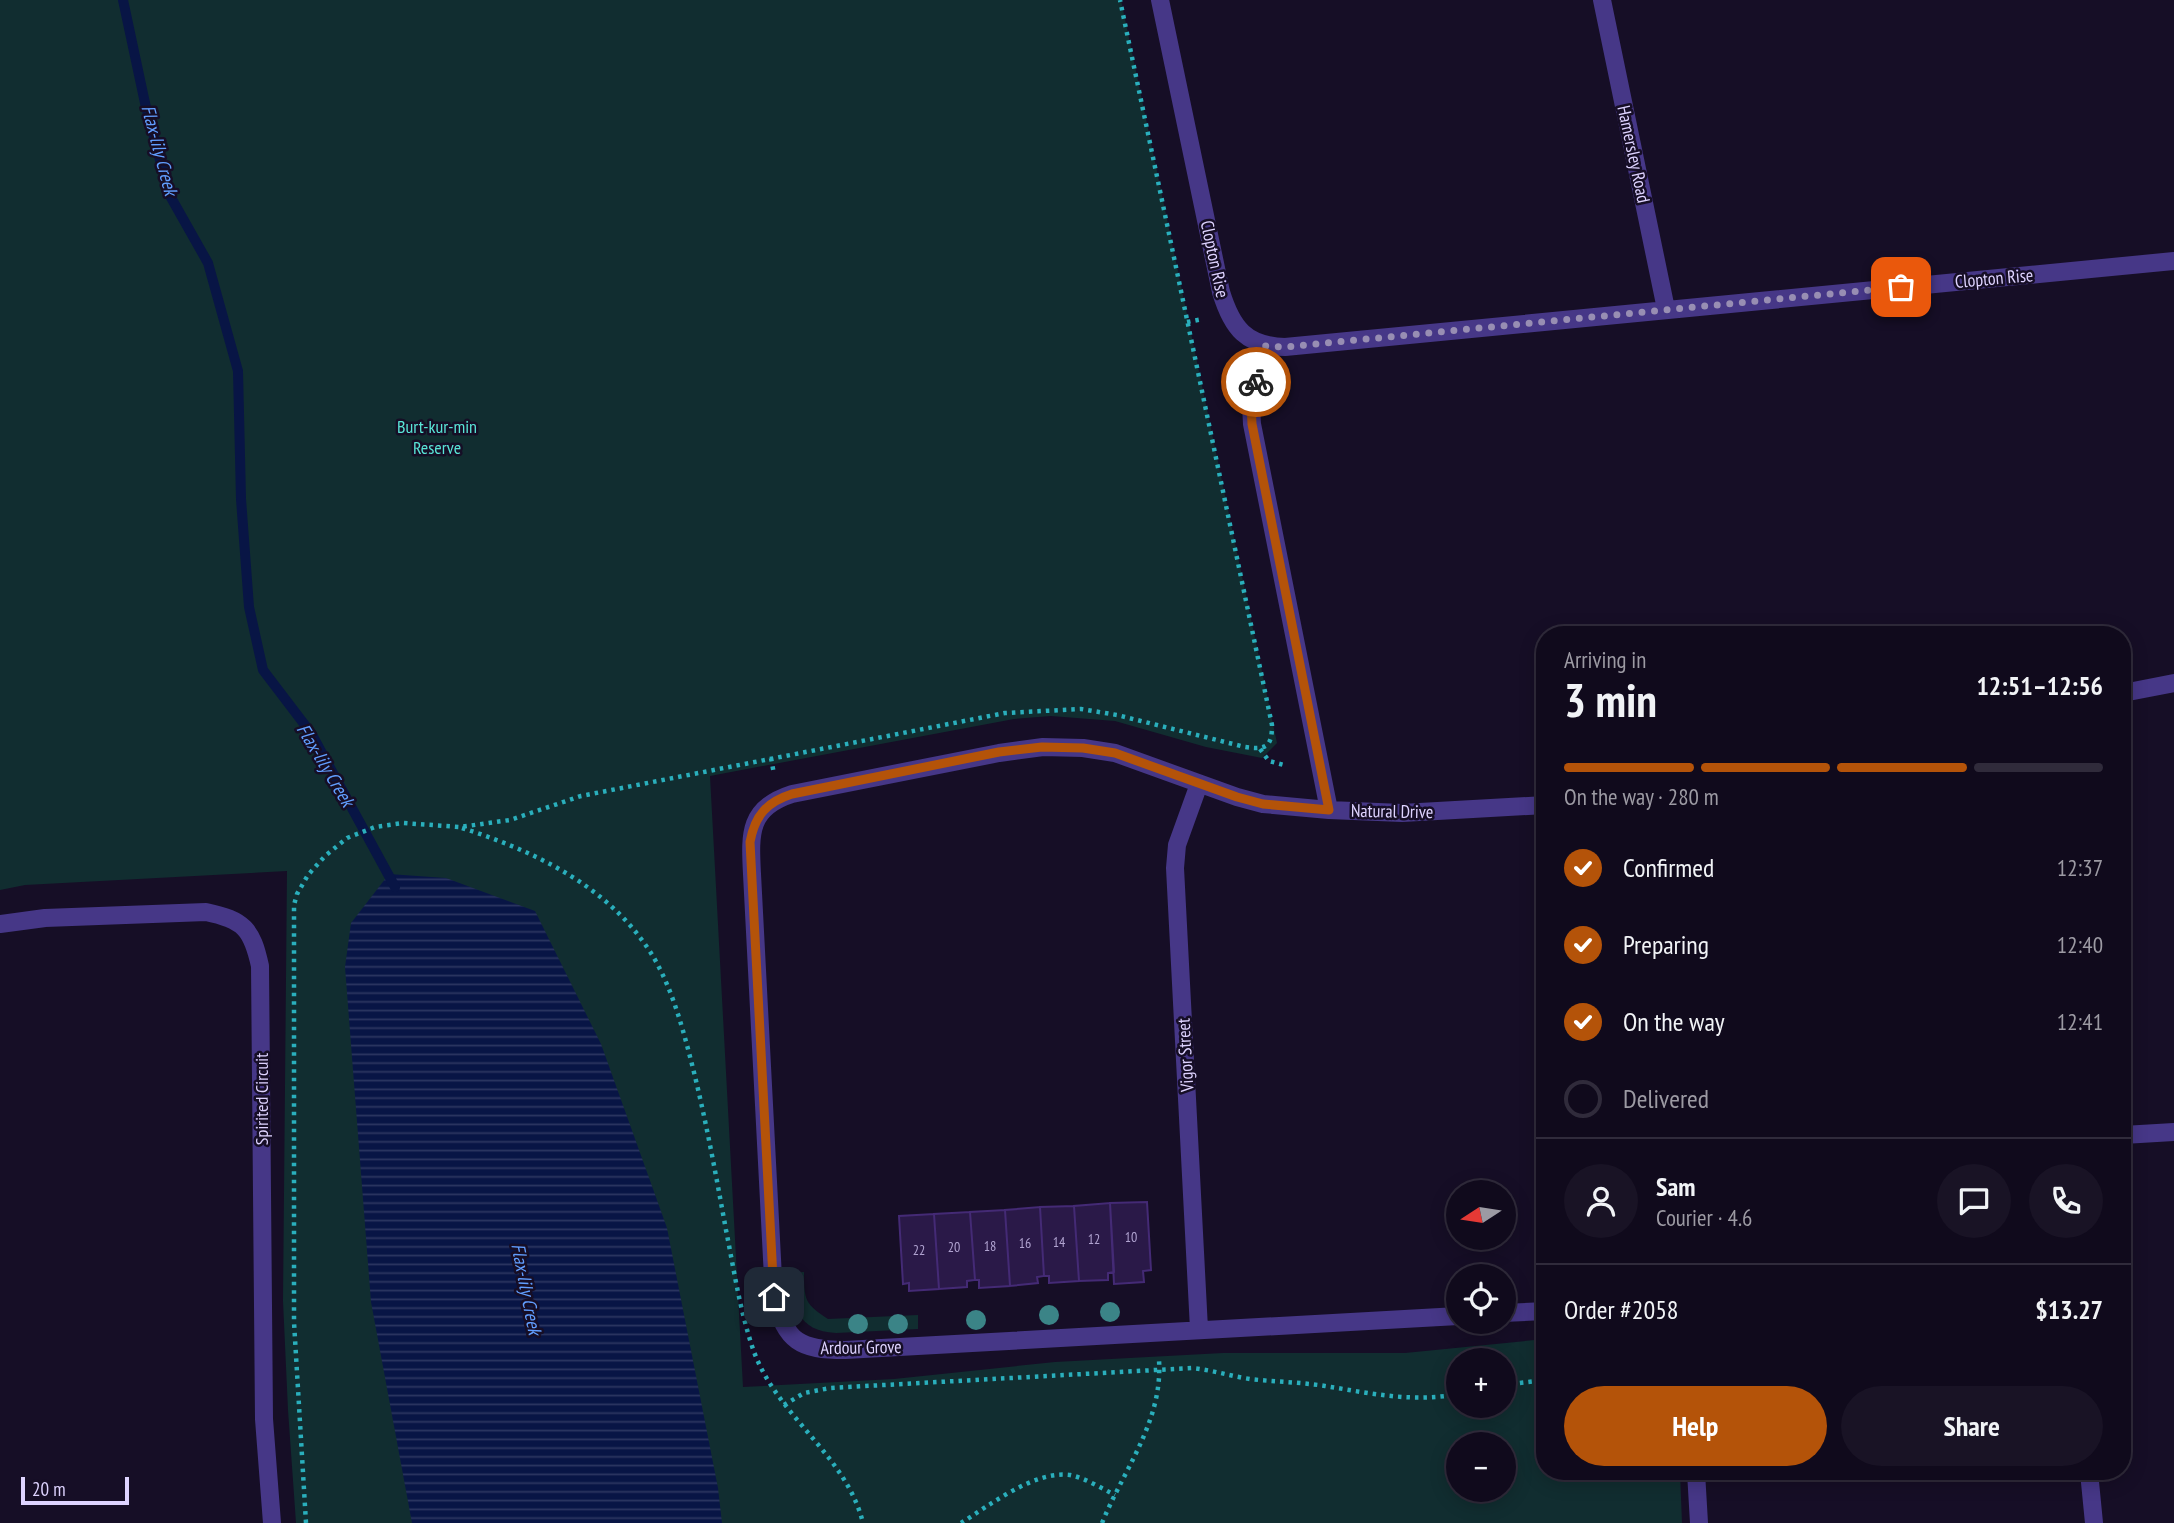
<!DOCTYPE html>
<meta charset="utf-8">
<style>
body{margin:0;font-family:"PT Sans Narrow",sans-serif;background:#191325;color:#f1f3f6;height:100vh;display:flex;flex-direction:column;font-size:26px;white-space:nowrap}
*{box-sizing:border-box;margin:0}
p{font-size:23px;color:#9c9aa3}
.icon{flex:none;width:38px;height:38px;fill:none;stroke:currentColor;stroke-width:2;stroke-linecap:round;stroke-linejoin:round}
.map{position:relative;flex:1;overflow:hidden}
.details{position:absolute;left:1536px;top:626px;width:595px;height:854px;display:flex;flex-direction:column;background:#100a1c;border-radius:28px;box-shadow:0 4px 18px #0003,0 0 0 2px #302b3b}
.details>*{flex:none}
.needle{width:46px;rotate:258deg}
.controls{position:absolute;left:1446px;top:1180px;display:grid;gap:14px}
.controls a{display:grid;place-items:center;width:70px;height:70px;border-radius:50%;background:#100a1c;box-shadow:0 4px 18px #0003,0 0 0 2px #302b3b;font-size:35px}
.scale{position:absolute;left:21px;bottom:18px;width:108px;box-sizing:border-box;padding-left:7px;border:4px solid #ded3ff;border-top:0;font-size:19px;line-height:24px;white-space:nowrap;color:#ded3ff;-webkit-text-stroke:5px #160e26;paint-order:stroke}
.pin{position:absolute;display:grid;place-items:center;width:60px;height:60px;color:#fff;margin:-30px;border-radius:14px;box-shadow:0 4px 10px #0006}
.courier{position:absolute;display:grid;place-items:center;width:70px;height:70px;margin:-35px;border:5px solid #b45309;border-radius:50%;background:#fff;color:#222;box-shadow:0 2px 9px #0007}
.head em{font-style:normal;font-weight:700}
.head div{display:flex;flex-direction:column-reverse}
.head{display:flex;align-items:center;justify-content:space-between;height:119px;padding:0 28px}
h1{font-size:46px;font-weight:700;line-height:52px}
.bar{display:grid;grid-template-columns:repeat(4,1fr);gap:10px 7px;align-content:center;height:84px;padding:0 28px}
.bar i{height:9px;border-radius:5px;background:#302b3b}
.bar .on{background:#b45309}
.bar p{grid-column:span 4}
.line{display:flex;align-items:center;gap:18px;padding:0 28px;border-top:2px solid #302b3b}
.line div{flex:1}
.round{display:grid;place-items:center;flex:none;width:74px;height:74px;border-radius:37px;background:#191325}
ol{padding:0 28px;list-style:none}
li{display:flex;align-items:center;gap:21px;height:77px}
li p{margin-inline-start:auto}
li .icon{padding:7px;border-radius:50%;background:#b45309;color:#fff;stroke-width:4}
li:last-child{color:#9c9aa3}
li i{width:38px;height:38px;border:4px solid #302b3b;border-radius:50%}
.action{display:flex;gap:14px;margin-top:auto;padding:14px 28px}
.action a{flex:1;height:80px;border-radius:42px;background:#b45309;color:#fff;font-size:28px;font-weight:700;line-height:80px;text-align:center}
.action a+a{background:#191325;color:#f1f3f6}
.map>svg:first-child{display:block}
.green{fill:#112d30;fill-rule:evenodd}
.water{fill:url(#water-rules)}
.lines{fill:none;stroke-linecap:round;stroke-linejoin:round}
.stream{stroke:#081545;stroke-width:10}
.building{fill:#2a1948;stroke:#442a75;stroke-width:2}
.path{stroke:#2aafbc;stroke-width:4.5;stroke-dasharray:3.5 5;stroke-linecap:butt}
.minor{stroke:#463787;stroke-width:18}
.tree{fill:#3b8487}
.done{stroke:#988eb3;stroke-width:7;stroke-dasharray:0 12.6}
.route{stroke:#b45309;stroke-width:9}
.labels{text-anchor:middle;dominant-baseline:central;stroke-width:5;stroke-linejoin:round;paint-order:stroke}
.number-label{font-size:14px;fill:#b1a4d1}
.street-label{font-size:18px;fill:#ded3ff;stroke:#160e26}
.park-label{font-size:18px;fill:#59e5d7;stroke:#160e26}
.water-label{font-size:19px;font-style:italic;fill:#619eff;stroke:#160e26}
</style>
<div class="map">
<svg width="2174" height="1523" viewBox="0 0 2174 1523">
<defs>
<pattern id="water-rules" width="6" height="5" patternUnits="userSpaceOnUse" patternTransform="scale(1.75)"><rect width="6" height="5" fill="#081545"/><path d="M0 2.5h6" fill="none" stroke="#2c3661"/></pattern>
</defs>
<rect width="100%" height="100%" fill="#160e26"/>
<path class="green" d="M0 0H1121L1277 743 1262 758 1206 747 1115 721 1051 716 1014 719 710 776 743 1387 894 1379 1055 1362 1223 1353H1405L1545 1339V1472H1680L1682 1523H296L288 1410 283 1301 287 871 25 885 0 890ZM1458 1360H1503V1405H1458ZM1458 1444H1503V1489H1458Z
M804 1272C804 1300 805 1304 828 1319L918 1315V1329L836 1333C797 1331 793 1306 789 1273Z"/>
<path class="water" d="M389 874 446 878 535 911 601 1044 667 1228 718 1488 722 1523H412L371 1302 345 967 351 923Z"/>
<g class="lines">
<path class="stream" d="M123 0 145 103 169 194 208 263 238 371 241 499 249 607 263 670 311 733 395 887"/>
</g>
<path class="building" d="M1147 1202 1151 1270 1143 1271 1144 1282 1114 1284 1110 1203Z
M1110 1203 1114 1272 1108 1273V1280L1079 1281 1074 1206Z
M1074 1206 1079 1281 1049 1283V1276H1044L1040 1207Z
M1040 1207 1044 1276 1037 1277 1038 1283 1010 1286 1005 1210Z
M1005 1210 1010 1286 979 1288V1280H975L970 1212Z
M970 1212 975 1280 967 1281V1287L939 1289 934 1214Z
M934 1214 939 1289 909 1291V1283L903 1284 899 1216Z"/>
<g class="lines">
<path class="path" d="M1187 322 1203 319
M1260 749 1269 761 1284 765
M771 758 774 774
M462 828C534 851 606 885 649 950 668 979 679 1015 688 1049 704 1109 715 1170 726 1230 734 1270 740 1311 753 1349 776 1416 846 1454 863 1523
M1503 1385 1545 1380
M784 1405 804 1393 830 1388 1192 1368C1212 1370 1230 1376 1250 1379 1275 1382 1300 1382 1325 1386 1369 1393 1413 1403 1458 1394
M306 1523 294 1322V905L297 894 308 875 325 856 347 838 375 827 403 823 460 827 510 820 581 796 1005 713 1081 709 1117 715 1245 747C1266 750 1272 747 1272 725L1120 0
M961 1523C990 1505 1035 1470 1070 1475 1085 1478 1101 1488 1115 1495
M1102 1523C1124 1469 1163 1421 1159 1360"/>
<path class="minor" d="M1160 0 1221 292C1232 328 1246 346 1285 347L2174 261
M1602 0 1666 309
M1265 346 1251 405 1252 424 1329 810
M2123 693 2174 683
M0 924 45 918 206 912C244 920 252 929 260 966L264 1419 272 1523
M2123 1135 2174 1132
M1503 1313 1545 1311
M1458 1316 845 1350C800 1350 786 1342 774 1297L752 874C750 834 748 808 792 794L999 753 1043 747 1083 748 1115 753 1237 797 1263 804 1329 810 1402 813 1545 805
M1199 1329 1175 868 1177 845 1199 784
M1696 1472 1699 1523
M2089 1472 2094 1523"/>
</g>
<g class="tree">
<circle cx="1110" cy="1312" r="10"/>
<circle cx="1049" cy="1315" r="10"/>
<circle cx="976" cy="1320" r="10"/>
<circle cx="858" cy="1324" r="10"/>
<circle cx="898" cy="1324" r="10"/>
</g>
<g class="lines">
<path class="done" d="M1256 382 1265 346 1285 347 1901 287"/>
<path class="route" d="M774 1297 750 842C755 815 767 802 792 794L999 752 1042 747 1083 748 1115 753 1237 797 1263 804 1329 810 1252 424 1251 405 1256 382"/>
</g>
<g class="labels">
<g class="number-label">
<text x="1131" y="1237">10</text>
<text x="1094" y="1239">12</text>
<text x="1059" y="1242">14</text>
<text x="1025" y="1243">16</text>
<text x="990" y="1246">18</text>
<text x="954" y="1247">20</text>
<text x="919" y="1250">22</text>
</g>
<g class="street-label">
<text transform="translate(1634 154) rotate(78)">Hamersley Road</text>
<text transform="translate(1215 259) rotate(78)">Clopton Rise</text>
<text transform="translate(1994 278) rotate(-5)">Clopton Rise</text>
<text transform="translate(1392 811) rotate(1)">Natural Drive</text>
<text transform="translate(1185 1055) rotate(-93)">Vigor Street</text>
<text transform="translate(261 1099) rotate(-90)">Spirited Circuit</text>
<text transform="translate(861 1347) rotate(-1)">Ardour Grove</text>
</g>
<g class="park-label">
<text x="437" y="426">Burt-kur-min<tspan x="437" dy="21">Reserve</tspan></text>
</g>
<g class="water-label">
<text transform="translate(160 150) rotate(75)">Flax-lily Creek</text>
<text transform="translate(326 765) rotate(59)">Flax-lily Creek</text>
<text transform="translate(527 1289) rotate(79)">Flax-lily Creek</text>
</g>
</g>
</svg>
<div class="controls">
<a><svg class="needle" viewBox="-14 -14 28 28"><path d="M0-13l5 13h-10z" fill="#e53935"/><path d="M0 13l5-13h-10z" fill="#9c9aa3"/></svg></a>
<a><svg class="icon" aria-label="locate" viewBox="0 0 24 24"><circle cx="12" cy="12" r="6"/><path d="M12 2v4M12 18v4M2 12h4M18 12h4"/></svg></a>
<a>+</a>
<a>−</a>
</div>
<div class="scale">20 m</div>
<div class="pin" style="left:1901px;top:287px;background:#ea580c"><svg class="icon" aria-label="bag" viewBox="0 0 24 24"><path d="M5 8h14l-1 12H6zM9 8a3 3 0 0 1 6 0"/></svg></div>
<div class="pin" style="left:774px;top:1297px;background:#1f2937"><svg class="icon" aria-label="home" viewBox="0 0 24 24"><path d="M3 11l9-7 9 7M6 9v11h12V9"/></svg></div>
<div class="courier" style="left:1256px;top:382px"><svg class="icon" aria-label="bike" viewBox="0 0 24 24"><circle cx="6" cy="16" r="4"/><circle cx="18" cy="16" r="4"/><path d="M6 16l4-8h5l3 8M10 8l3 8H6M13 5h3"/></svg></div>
<section class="details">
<div class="head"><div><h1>3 min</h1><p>Arriving in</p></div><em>12:51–12:56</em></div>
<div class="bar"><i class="on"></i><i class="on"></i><i class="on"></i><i></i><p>On the way · 280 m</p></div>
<ol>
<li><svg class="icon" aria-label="check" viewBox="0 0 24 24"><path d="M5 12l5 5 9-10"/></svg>Confirmed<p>12:37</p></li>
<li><svg class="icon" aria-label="check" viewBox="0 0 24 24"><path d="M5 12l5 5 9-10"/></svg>Preparing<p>12:40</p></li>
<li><svg class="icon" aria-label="check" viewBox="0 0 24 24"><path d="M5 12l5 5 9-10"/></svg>On the way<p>12:41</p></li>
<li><i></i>Delivered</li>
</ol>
<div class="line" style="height:126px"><a class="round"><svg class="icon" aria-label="person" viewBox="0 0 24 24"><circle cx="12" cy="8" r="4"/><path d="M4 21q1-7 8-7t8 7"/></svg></a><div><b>Sam</b><p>Courier · 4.6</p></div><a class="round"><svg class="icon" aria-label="chat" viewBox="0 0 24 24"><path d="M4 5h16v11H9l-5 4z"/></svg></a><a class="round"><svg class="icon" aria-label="phone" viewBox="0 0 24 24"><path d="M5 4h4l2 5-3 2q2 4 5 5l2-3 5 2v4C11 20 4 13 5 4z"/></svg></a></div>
<div class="line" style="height:91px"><div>Order #2058</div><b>$13.27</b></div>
<div class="action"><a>Help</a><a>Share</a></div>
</section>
</div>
